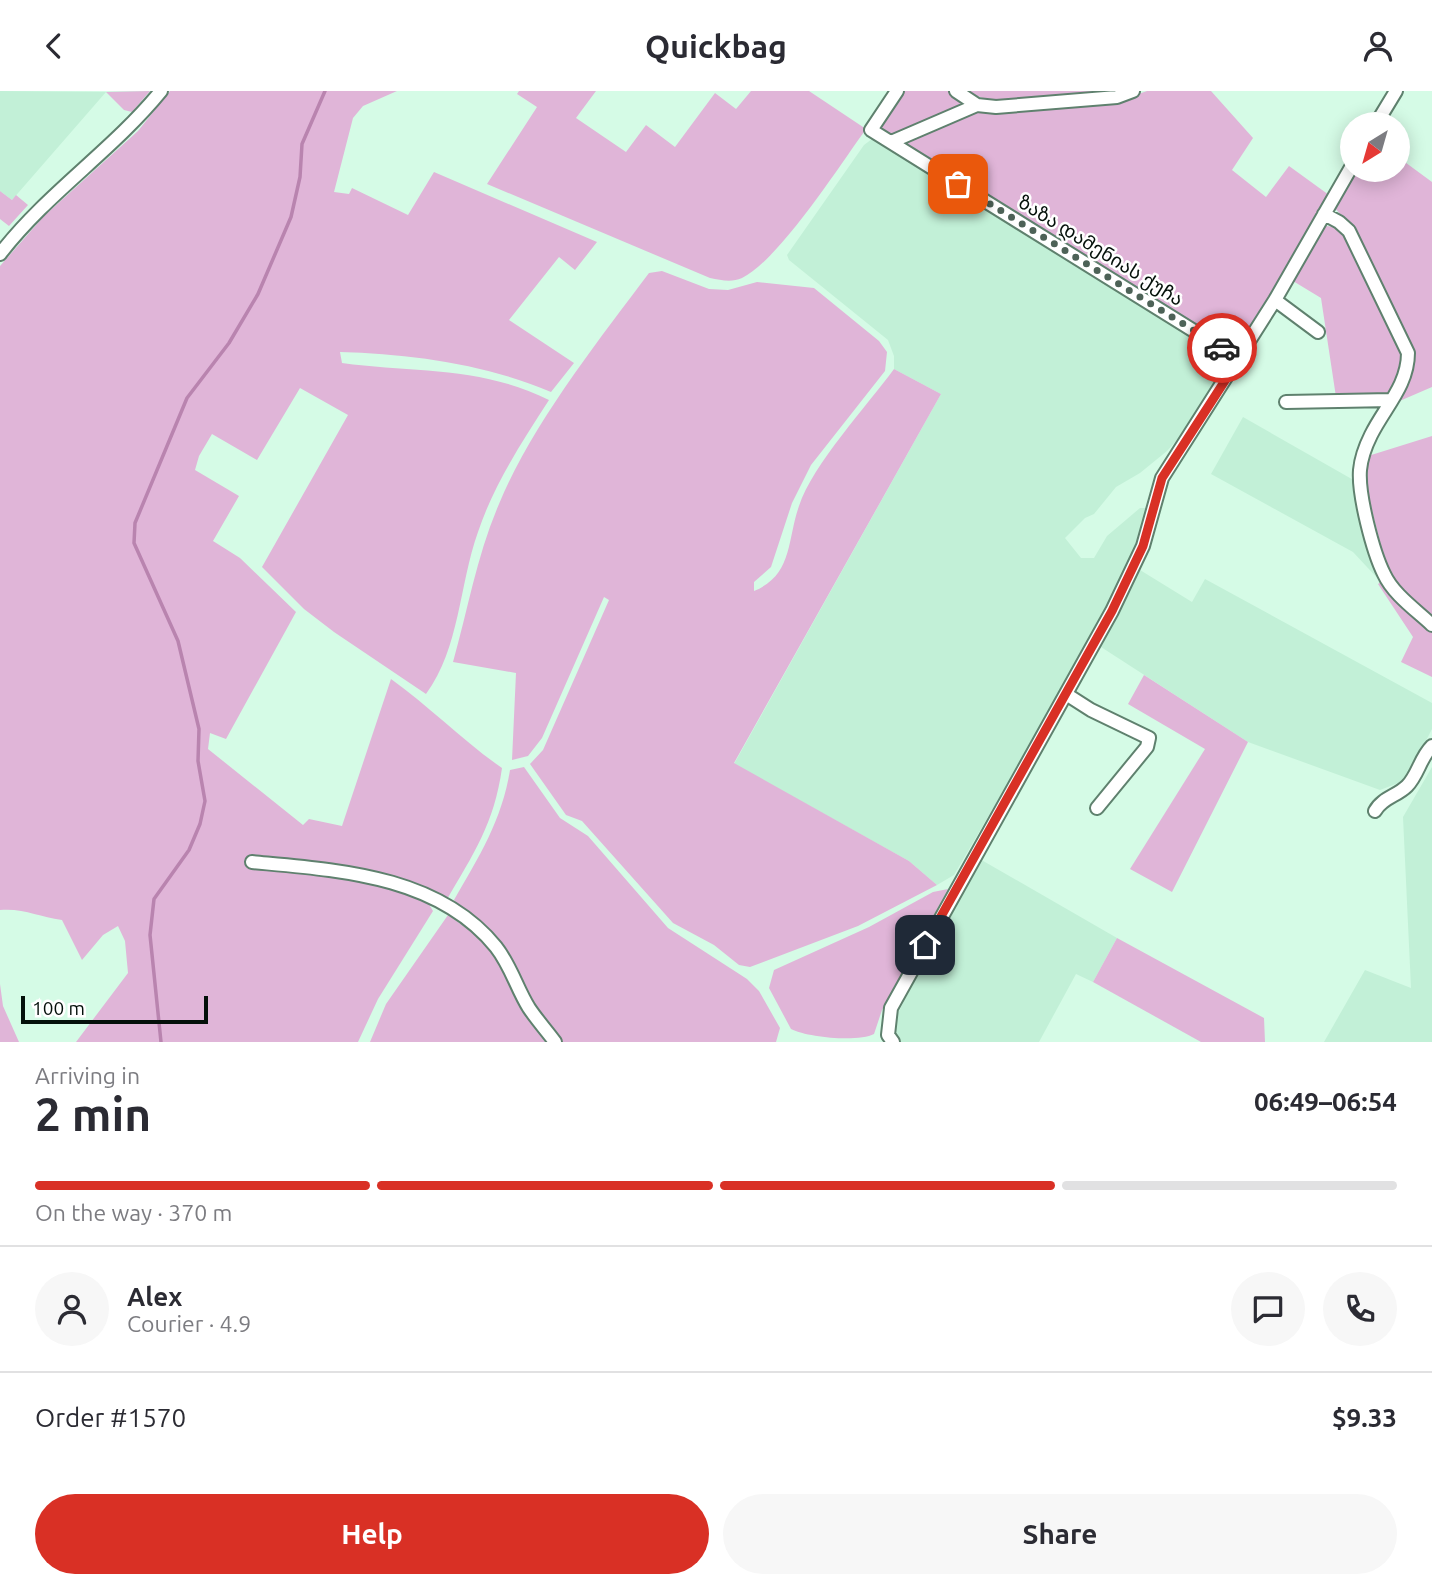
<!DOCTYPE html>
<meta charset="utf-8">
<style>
body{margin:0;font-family:Ubuntu,"Noto Sans Georgian",sans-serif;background:#f7f7f7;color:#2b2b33;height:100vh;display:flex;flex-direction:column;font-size:26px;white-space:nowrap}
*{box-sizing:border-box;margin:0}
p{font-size:23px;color:#7c7c81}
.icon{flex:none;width:38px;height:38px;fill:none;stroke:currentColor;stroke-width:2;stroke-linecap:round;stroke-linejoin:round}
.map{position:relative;height:951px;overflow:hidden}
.drawer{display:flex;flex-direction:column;background:#fff;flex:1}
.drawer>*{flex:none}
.needle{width:46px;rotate:217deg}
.controls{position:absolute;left:1340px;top:21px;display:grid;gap:14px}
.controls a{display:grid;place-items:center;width:70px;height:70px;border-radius:50%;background:#fff;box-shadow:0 4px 18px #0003;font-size:35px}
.scale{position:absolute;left:21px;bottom:18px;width:187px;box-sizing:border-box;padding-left:7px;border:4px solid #04100a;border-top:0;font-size:19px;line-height:24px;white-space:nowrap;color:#04100a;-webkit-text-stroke:5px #fff;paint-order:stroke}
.pin{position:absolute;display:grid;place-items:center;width:60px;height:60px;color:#fff;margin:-30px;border-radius:14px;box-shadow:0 4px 10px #0006}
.courier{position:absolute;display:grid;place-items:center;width:70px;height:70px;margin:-35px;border:5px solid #d93025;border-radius:50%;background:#fff;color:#222;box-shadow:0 2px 9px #0007}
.overview em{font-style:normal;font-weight:600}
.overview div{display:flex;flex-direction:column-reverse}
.overview{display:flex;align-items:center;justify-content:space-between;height:119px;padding:0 35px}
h1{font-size:46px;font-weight:600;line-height:52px}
.bar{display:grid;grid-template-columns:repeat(4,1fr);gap:10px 7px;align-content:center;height:84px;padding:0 35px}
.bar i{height:9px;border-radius:5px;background:#e1e1e2}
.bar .current{background:#d93025}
.bar p{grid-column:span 4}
.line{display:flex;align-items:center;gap:18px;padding:0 35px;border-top:2px solid #e1e1e2}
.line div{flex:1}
.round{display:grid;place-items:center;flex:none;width:74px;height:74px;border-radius:37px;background:#f7f7f7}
.cta{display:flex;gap:14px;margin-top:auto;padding:14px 35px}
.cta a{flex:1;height:80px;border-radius:42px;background:#d93025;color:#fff;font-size:28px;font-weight:600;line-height:80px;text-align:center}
.cta a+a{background:#f7f7f7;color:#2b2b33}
header{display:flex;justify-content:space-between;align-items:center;height:91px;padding:0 35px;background:#fff;font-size:32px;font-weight:600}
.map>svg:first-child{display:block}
.built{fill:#c2f0d7}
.green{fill:#e0b5d8}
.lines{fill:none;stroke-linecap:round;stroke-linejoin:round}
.stream{stroke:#b984af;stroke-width:3.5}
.minor-casing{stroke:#5f816e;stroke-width:16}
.minor{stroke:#fff;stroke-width:12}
.done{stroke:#4d6257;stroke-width:7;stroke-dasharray:0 12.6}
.route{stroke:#d93025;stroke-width:9}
.labels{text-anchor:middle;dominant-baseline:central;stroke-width:5;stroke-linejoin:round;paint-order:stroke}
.street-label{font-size:19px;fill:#04100a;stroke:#fff}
</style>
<header><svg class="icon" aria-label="back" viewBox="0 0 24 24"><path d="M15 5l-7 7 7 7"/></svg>Quickbag<svg class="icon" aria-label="person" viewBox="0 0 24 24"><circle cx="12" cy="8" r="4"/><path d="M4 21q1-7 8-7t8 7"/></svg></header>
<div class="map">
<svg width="1432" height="951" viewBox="0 0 1432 951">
<rect width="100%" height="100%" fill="#d5fbe6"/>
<path class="built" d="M0 0 106 1 12 109 0 100Z
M872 48 879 49 1229 269 1185 340 1167 360 1140 382 1116 396 1094 423 1085 427 1065 447 1081 467H1094L1107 445 1140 417H1147L1142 450 1061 601 954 784 937 794 909 770 734 673 941 303 894 278V265L888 249 789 169 787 164 864 54Z
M1243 326 1357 391 1381 491 1353 461 1211 383Z
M1140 479 1192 511 1205 488 1432 612V638L1406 689 1380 699 1248 651 1101 556Z
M1432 676V951H1324L1365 879 1411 897 1403 726Z
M978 767 1117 847 1093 891 1076 883 1039 951H900L894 942 897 924Z"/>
<path class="green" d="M150 0 132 21 124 19 106 1Z
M170 0H397L363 15 353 27 334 101 349 103 352 97 408 124 434 81 597 151 575 179 559 166 509 229 574 272 551 301C486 273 411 263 340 261L342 272C415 282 481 275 549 309 522 351 494 393 478 441 459 494 460 557 426 603L334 541 304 518 262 476 348 324 300 297 257 369 212 343 199 365 195 379 239 405 213 450 240 467 296 521 226 648 210 642 208 658 303 734 309 728 342 735 391 588C430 616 463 650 502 677 494 733 474 762 446 810L358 787 427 810 433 820 378 908 358 951H76L128 882 125 850 118 835 103 844 82 869 62 829C39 826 24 817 0 819V175L44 125 138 40Z
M519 0H596L576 27 626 61 646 34 675 56 715 2 736 18 751 0H809L866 38C840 74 779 169 742 187 731 192 721 189 710 187L487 93 537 16 517 3Z
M900 0H948L984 20 1133 5 1147 0H1211L1253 47 1232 79 1266 106 1289 75 1329 104 1244 250 1229 253 882 40 878 35Z
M965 0H1094L1093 3 998 13Z
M1398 66 1432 91V296L1395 312 1406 297 1412 272 1348 132 1334 116 1355 79H1398Z
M0 100 12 109 16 104 28 114 9 135 0 128Z
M1326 135 1336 136 1345 141 1404 264V279L1391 304 1336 306 1321 207 1293 190Z
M662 180 709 198 728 199 757 191 814 197 879 250 887 261 885 280 811 374 792 412 771 476 754 491V500C793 484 787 449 799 415 813 373 867 315 894 278L941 303 734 672 909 770 937 794 858 835 750 876 739 874 714 854 673 832 582 730 566 724 530 673 543 659 609 509 604 506 542 647 528 665 512 669 516 582 453 571C468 518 477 464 499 413 531 335 598 250 649 182Z
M1432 345V529L1388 483 1364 387 1368 365Z
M1381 491 1432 541V586L1401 571 1413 546 1378 493Z
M1144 584 1248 651 1172 801 1130 778 1205 658 1128 613Z
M524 676 560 727 588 745 668 837 747 888 759 900 780 937 776 951H559L454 809C479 766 502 729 510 679Z
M948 798 882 919 874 943C859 951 809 947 791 938L769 897 774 879 869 836 933 801Z
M448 824 486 851 506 878 527 927 545 951H370L386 913Z
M1117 847 1264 927 1265 951H1201L1093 891Z
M0 893 3 915 19 951H0Z"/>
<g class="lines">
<path class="stream" d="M161 951 150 844 154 808 189 759 200 733 205 710 198 670 199 638 178 550 134 452 135 432 187 307 229 252 258 203 291 126 300 86 302 53 325 0"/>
<g class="minor-casing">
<path id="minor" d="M897 0 871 39 1239 268
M956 0 977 14 996 16 1117 6 1133 0
M1376 33 1396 0
M891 51 977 14
M1324 123 1339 131 1349 140 1408 262C1408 294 1385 316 1371 344 1366 354 1361 368 1360 379 1358 404 1373 461 1384 483 1393 503 1416 519 1432 534
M0 163C47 102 112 60 161 0
M1275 209 1318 241
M1286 311 1391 309
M1066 603 1091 619 1149 647 1147 656 1097 717
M1375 720C1382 707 1397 705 1407 695 1418 684 1420 667 1432 655
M252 771C337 779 438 784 496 856 511 875 517 898 529 917 537 929 547 940 555 951
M893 951 888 944 891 917 1112 520 1143 455 1162 387 1275 209 1353 73"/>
</g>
<use href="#minor" class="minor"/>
</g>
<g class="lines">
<path class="done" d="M958 93 1222 257"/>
<path class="route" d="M925 854 1112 520 1143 455 1162 387 1239 268 1222 257"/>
</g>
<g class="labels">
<g class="street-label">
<text transform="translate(1101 159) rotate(32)">ზაზა დამენიას ქუჩა</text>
</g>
</g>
</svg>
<div class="controls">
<a><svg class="needle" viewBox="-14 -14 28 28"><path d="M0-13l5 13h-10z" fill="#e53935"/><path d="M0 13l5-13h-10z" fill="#7c7c81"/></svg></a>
</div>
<div class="scale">100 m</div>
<div class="pin" style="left:958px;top:93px;background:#ea580c"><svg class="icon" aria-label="bag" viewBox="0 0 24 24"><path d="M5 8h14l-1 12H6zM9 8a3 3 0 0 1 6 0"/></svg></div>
<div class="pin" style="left:925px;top:854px;background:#1f2937"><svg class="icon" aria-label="home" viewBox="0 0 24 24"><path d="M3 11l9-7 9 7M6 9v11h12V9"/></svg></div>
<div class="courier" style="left:1222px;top:257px"><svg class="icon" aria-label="car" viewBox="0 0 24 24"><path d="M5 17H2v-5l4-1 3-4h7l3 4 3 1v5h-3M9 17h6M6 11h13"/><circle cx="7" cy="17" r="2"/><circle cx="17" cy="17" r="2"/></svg></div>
</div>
<section class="drawer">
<div class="overview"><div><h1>2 min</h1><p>Arriving in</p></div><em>06:49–06:54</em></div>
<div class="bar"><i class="current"></i><i class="current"></i><i class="current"></i><i></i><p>On the way · 370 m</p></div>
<div class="line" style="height:126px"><a class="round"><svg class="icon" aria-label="person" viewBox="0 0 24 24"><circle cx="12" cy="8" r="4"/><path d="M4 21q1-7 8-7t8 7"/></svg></a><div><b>Alex</b><p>Courier · 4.9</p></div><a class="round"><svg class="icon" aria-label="chat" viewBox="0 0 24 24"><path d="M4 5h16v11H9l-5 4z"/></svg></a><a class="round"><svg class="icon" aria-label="phone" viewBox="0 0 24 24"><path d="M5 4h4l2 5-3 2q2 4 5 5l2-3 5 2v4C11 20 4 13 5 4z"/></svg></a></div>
<div class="line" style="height:91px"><div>Order #1570</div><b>$9.33</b></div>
<div class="cta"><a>Help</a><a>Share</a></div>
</section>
